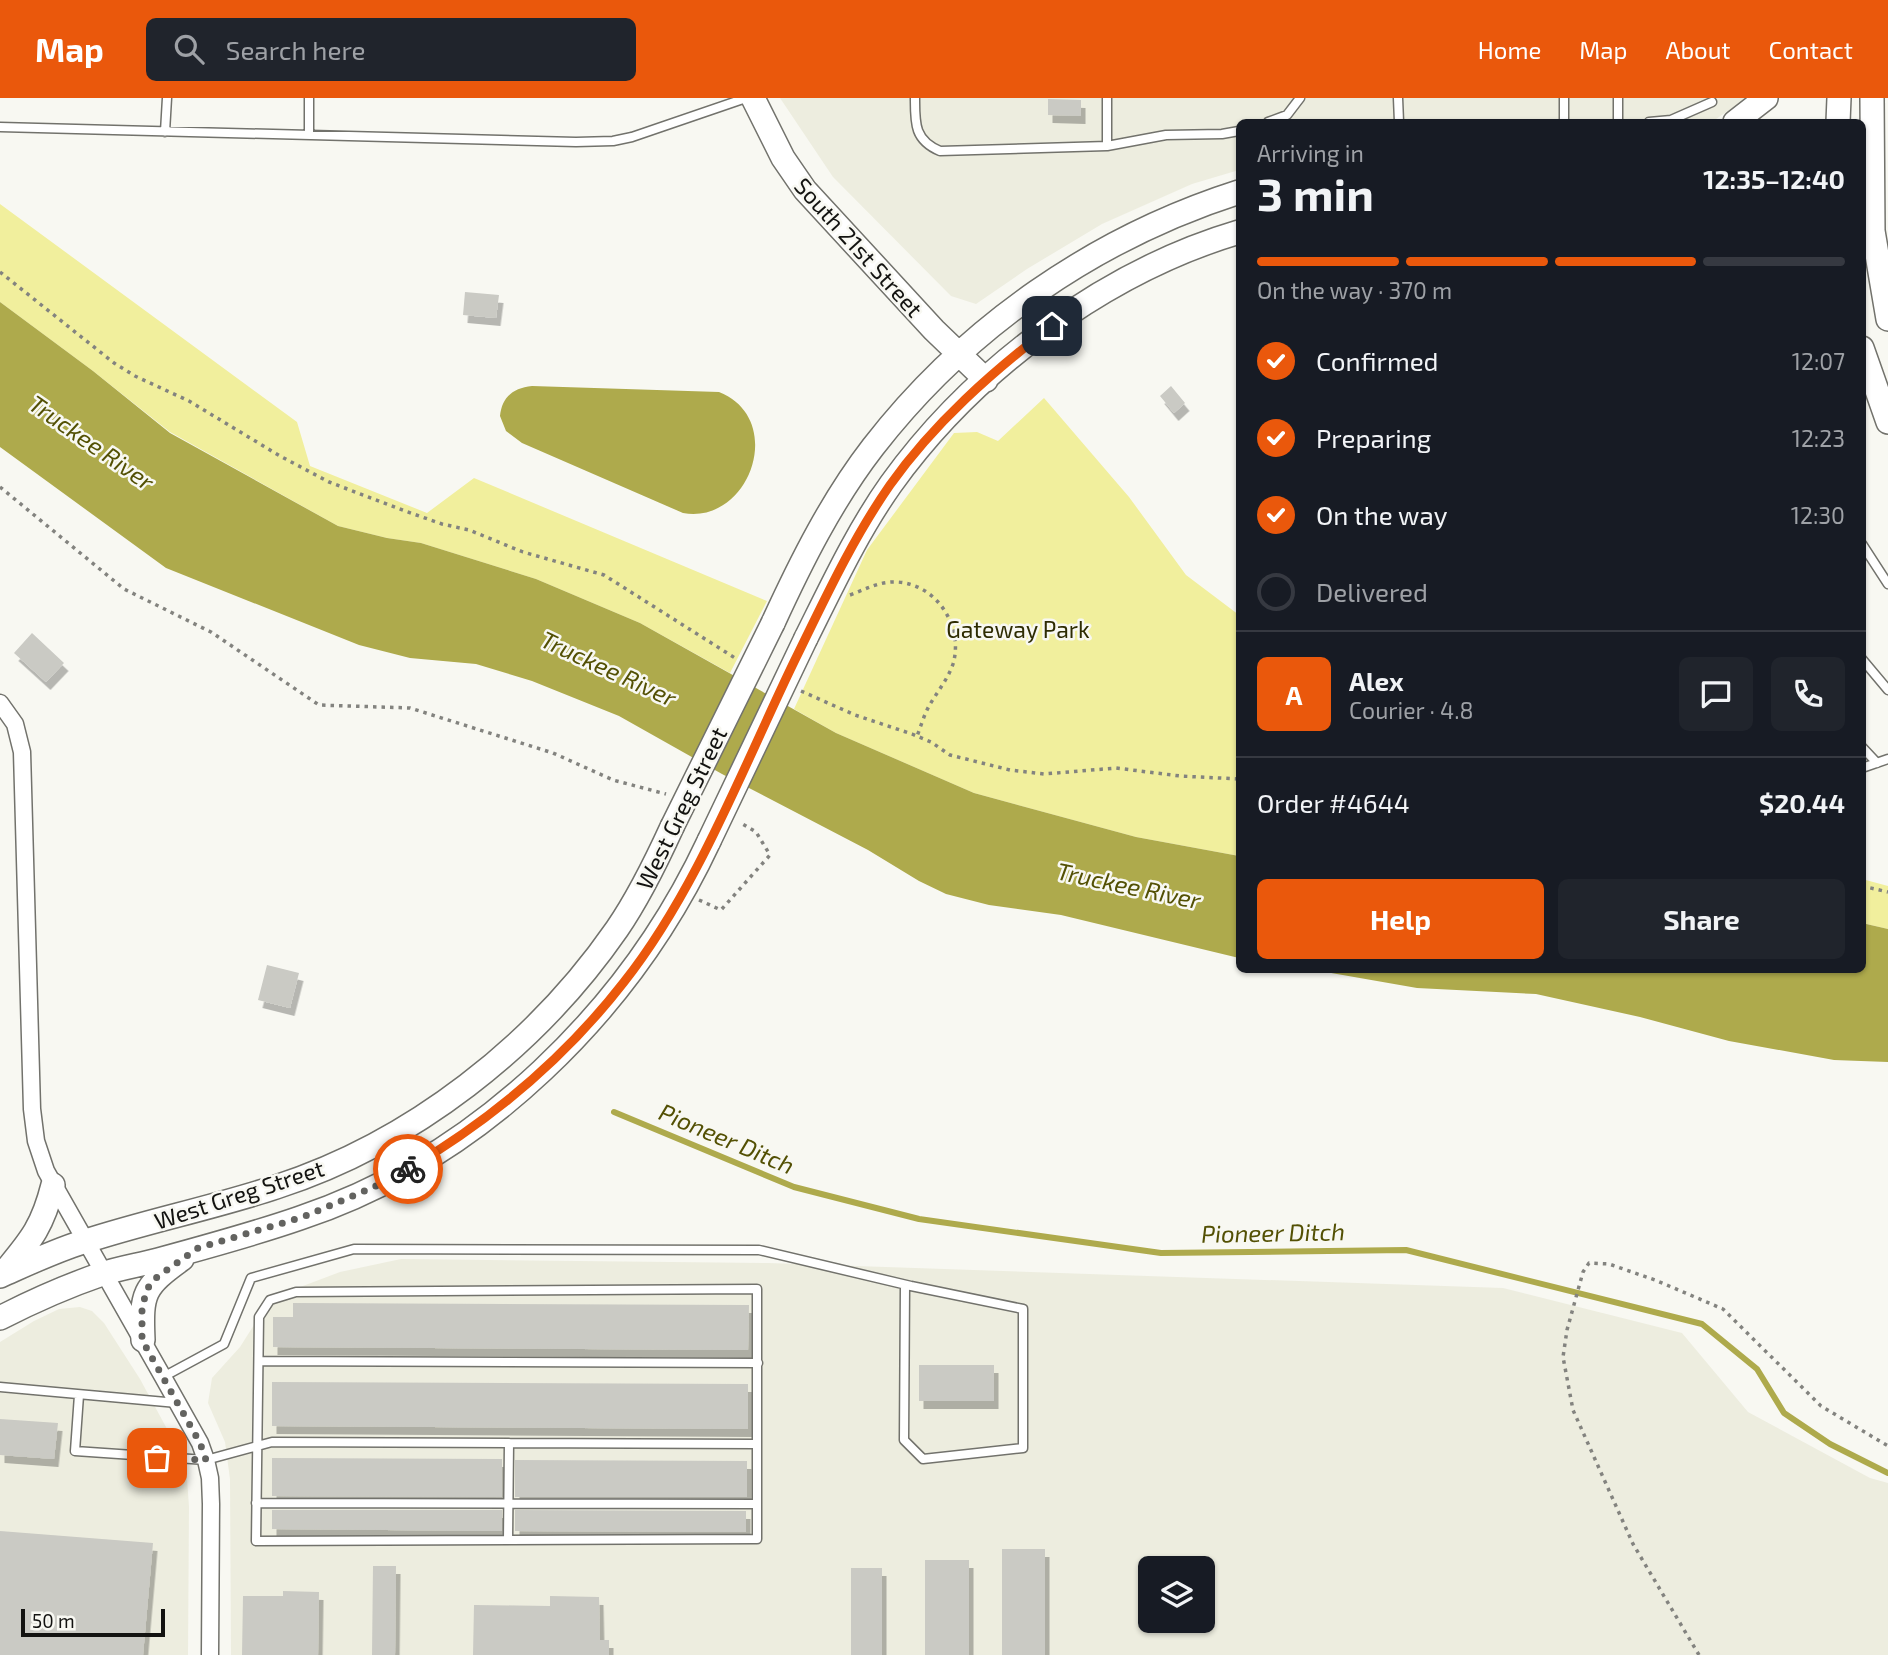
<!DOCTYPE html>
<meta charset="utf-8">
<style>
body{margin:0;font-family:"Exo 2",sans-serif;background:#20242c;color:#f1f3f6;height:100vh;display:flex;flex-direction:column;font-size:26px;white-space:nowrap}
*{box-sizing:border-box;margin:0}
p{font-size:23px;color:#9ea1a6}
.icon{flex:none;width:38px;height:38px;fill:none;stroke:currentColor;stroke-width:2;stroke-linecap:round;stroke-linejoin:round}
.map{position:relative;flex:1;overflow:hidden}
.details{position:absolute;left:1236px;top:21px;width:630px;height:854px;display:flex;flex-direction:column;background:#171b24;border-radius:10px;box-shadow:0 2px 5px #0004}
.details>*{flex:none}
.tools{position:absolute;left:1138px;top:1458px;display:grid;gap:14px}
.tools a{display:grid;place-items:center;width:77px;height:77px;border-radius:10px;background:#171b24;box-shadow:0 2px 5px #0004;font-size:35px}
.scale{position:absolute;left:21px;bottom:18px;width:144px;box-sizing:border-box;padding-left:7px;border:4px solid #131311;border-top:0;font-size:19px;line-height:24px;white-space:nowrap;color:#131311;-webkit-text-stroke:5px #f8f8f2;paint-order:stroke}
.pin{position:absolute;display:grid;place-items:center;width:60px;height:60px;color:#fff;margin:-30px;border-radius:14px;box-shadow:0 4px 10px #0006}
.courier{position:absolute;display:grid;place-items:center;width:70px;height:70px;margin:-35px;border:5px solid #ea580c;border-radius:50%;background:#fff;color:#222;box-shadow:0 2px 9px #0007}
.head em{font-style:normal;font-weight:700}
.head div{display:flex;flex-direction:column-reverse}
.head{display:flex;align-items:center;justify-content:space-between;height:119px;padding:0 21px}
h1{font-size:46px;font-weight:700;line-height:52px}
.bar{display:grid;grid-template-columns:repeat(4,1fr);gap:10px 7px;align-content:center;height:84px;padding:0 21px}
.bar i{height:9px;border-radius:5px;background:#363941}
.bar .on{background:#ea580c}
.bar p{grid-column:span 4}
.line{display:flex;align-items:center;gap:18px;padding:0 21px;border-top:2px solid #363941}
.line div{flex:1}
.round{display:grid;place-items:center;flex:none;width:74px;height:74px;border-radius:10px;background:#20242c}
ol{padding:0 21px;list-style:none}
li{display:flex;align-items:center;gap:21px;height:77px}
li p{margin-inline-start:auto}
li .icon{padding:7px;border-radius:50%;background:#ea580c;color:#fff;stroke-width:4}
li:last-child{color:#9ea1a6}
li i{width:38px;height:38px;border:4px solid #363941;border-radius:50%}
.button{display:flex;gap:14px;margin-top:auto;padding:14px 21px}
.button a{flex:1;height:80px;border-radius:10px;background:#ea580c;color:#fff;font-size:28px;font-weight:700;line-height:80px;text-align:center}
.button a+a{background:#20242c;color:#f1f3f6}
header{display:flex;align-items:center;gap:42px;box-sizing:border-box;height:98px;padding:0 35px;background:#ea580c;color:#fff}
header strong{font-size:33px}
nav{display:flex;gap:38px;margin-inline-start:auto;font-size:24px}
.search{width:490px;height:63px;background:#20242c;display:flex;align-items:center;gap:18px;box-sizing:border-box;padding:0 24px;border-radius:10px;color:#9ea1a6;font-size:26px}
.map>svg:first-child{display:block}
.built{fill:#ededdf;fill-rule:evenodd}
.green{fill:#f1ef9d}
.water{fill:#aeaa4c}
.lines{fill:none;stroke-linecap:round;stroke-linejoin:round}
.stream{stroke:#aeaa4c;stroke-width:6}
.building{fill:#cacac4;filter:url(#shadow)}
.lane-casing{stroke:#72726c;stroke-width:11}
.street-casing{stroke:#72726c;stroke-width:19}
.secondary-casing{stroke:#72726c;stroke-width:26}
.path{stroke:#83837f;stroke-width:3.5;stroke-dasharray:3.5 5;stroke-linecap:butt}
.lane{stroke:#fff;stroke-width:8}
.street{stroke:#fff;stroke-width:16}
.secondary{stroke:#fff;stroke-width:23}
.secondary-bridge-casing{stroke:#72726c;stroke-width:26;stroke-linecap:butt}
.secondary-bridge{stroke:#fff;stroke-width:23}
.done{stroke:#636360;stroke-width:7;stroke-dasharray:0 12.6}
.route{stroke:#ea580c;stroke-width:9}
.labels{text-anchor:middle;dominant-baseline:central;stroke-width:5;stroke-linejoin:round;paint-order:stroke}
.street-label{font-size:23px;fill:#131311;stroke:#f8f8f2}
.park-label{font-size:23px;fill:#2e2c02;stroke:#f8f8f2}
.water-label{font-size:24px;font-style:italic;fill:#535004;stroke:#f8f8f2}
</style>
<header>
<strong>Map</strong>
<div class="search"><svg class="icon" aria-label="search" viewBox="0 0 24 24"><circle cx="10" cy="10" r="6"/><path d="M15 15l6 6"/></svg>Search here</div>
<nav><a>Home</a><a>Map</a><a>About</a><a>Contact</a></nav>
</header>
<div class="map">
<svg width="1888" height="1557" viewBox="0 0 1888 1557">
<defs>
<filter id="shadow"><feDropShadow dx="4.5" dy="8" stdDeviation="0" flood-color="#0004"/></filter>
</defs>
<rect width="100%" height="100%" fill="#f8f8f2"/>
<path class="built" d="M780 0H1747L1716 21 1706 24H1239V72L1192 86 1102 126 1027 171 976 206 951 198 833 79Z
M401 1161 768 1165 1503 1190 1682 1235 1748 1314 1870 1380 1888 1385V1557H231L230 1381 225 1344 208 1305 212 1280 240 1249 271 1200 340 1174ZM1150 1470H1202V1522H1150Z
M80 1209 92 1213 104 1225 140 1281 186 1366 189 1409 188 1557H0V1244L34 1223 59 1211Z"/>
<path class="green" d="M0 106 297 324 310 368 427 415 474 380 767 503 730 575 640 525 536 481 421 445 387 440 338 428 170 334 93 273 0 204Z
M1044 300 1129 399 1186 477 1239 517V758L1136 739 974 695 836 635 794 611 867 452 954 335 977 334 998 343Z
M1862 781 1888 788V831L1862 825Z"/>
<path class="water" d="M0 204 93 273 170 335 338 428 387 440 421 445 536 481 640 525 836 635 974 695 1136 739 1239 758V860L1061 817 989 807 946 796 919 783 868 752 722 676 619 618 532 583 476 566 410 560 359 547 166 470 0 349Z
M532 288 719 294C787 321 750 427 683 415L522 345 506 333 500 318C502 299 513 290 532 288Z
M1862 825 1888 831V964L1834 962 1729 943 1640 919 1536 896 1417 890 1314 872H1862Z"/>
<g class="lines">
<path class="stream" d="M614 1014 794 1089 919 1121 1161 1155 1406 1152 1702 1226 1757 1271 1784 1315 1830 1346 1888 1375"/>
</g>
<path class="building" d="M1048 1 1081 2V18L1048 17Z
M465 194 499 197 496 220 463 217Z
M1171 288 1185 305 1174 315 1160 298Z
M32 535 64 565 46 584 14 555Z
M267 867 299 875 290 910 258 902Z
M293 1205 749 1207 748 1252 273 1249V1219H293Z
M919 1267H994V1303H919Z
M272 1284 748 1286V1331L272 1328Z
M0 1321 58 1325 54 1361 0 1357Z
M272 1360 502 1361V1399L272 1398Z
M515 1362 747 1363V1399H515Z
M272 1412H502V1433L272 1431Z
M515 1412 746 1413V1434L515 1433Z
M0 1433 153 1445 143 1557H0Z
M1002 1451H1045V1557H1002Z
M925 1462H969V1557H925Z
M373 1468H396L395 1557H372Z
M851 1470H882V1557H851Z
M283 1493 319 1494 318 1557H242L243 1498H283Z
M550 1498 599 1499 600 1542H609V1557H473L474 1507 550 1508Z"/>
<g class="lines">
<g class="lane-casing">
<path id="lane" d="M309 0V37
M915 0C915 25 914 42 940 53L1107 48 1166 37 1222 36 1239 33
M1398 0 1399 24
M1618 0V24
M1268 24 1287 17 1300 0
M1564 24V0
M1649 24 1671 22 1712 4
M0 29 576 44 613 43 632 39 746 0
M165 34 167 0
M1107 48V0
M1862 446 1888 486
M1862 561 1888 592
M1862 649 1877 665
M1862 670 1888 661
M259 1263 758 1265
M163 1279 224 1246 251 1180 354 1151 759 1152 911 1188 1023 1211V1350L923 1361 904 1342 905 1187
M0 1289 177 1305
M79 1297 75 1353 206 1362 272 1344 757 1346V1191L296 1194 270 1202 259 1219 256 1443 757 1441V1346
M256 1405 757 1406
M508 1442 509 1345"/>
</g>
<g class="street-casing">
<path id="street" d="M0 605 15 626 22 654 32 1011 36 1043 46 1073 163 1279 200 1345 206 1362 210 1380 211 1406 210 1557"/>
</g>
<g class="secondary-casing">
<path id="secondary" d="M753 0 783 60 805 92 934 232 986 282
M1872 0 1873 133 1888 221
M1735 24 1766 0
M1838 24 1839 0
M1862 250 1888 324
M773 525C801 464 832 402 873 349 966 229 1095 140 1239 94
M806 540C832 488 857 434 891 386 973 272 1104 174 1239 134
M6 1172C32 1141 43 1127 53 1087
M0 1178C27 1166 54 1153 83 1144 147 1123 213 1110 276 1089 412 1045 536 948 617 831 639 799 656 764 672 729
M0 1220C33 1203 67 1188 102 1176 120 1170 140 1167 158 1162 206 1149 254 1136 300 1120 480 1060 630 912 709 743
M143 1242C141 1195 143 1189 182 1161"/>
</g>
<path class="path" d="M0 174 114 265 135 278 189 303 280 358 329 384 405 413 442 426 469 432 523 454 604 477 735 560
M0 389 124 491 211 534 319 607 410 610 553 655 613 682 666 696
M850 497C866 491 880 483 897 484 937 486 964 529 953 566 948 581 937 594 929 608 924 617 921 628 917 638
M801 593 855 617 912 636 931 644 950 657 1010 672 1044 676 1116 670 1180 678 1239 681
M1862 788 1888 794
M699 802 721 812 770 757 756 734 741 725
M1699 1557 1633 1446 1573 1312 1563 1259 1567 1232 1583 1174 1589 1165 1609 1166 1655 1182 1723 1211 1821 1308 1888 1348"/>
<use href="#lane" class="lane"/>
<use href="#street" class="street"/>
<use href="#secondary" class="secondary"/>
<g class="secondary-bridge-casing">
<path id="secondary-bridge" d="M672 729 773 525
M709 743 806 540"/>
</g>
<use href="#secondary-bridge" class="secondary-bridge"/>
</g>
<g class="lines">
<path class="done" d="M157 1360 206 1362 200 1345 142 1242V1210L147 1191 157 1179 198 1150 303 1119 374 1089 408 1071"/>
<path class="route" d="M408 1071C491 1022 565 960 624 884 696 793 742 672 792 568 822 507 851 443 890 387 934 325 992 274 1052 228"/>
</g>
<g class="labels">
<g class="street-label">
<text transform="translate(859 149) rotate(48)">South 21st Street</text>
<text transform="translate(681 710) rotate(-64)">West Greg Street</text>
<text transform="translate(239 1096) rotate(-18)">West Greg Street</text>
</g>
<g class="park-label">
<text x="1018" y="531">Gateway Park</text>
</g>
<g class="water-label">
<text transform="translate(92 344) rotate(35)">Truckee River</text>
<text transform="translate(609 570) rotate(25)">Truckee River</text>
<text transform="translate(1129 787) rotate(12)">Truckee River</text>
<text transform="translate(727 1040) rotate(23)">Pioneer Ditch</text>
<text transform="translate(1273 1134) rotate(-1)">Pioneer Ditch</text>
</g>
</g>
</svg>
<div class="tools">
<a><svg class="icon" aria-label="layers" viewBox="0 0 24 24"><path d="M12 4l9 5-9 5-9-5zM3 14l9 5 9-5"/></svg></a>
</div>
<div class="scale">50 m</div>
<div class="pin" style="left:157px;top:1360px;background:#ea580c"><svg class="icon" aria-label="bag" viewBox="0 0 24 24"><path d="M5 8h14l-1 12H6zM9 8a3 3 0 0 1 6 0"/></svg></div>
<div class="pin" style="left:1052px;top:228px;background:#1f2937"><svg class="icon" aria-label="home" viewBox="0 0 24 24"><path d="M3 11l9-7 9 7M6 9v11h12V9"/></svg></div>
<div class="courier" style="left:408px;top:1071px"><svg class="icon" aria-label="bike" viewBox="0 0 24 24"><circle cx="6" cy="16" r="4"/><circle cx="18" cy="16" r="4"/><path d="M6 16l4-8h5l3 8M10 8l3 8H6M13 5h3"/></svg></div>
<section class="details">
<div class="head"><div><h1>3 min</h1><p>Arriving in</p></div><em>12:35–12:40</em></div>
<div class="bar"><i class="on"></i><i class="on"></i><i class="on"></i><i></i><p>On the way · 370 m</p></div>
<ol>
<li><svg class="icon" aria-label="check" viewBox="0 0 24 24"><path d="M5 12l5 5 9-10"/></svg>Confirmed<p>12:07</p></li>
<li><svg class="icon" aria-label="check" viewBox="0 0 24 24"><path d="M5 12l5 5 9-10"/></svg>Preparing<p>12:23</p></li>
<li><svg class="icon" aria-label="check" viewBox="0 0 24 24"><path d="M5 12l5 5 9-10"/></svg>On the way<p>12:30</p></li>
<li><i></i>Delivered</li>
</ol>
<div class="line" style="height:126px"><b class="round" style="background:#ea580c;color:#fff">A</b><div><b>Alex</b><p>Courier · 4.8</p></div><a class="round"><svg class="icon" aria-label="chat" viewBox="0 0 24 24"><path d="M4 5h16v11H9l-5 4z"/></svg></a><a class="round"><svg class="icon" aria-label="phone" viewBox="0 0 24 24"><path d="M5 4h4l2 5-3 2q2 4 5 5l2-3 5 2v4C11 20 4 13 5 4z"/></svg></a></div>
<div class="line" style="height:91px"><div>Order #4644</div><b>$20.44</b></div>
<div class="button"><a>Help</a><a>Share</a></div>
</section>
</div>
